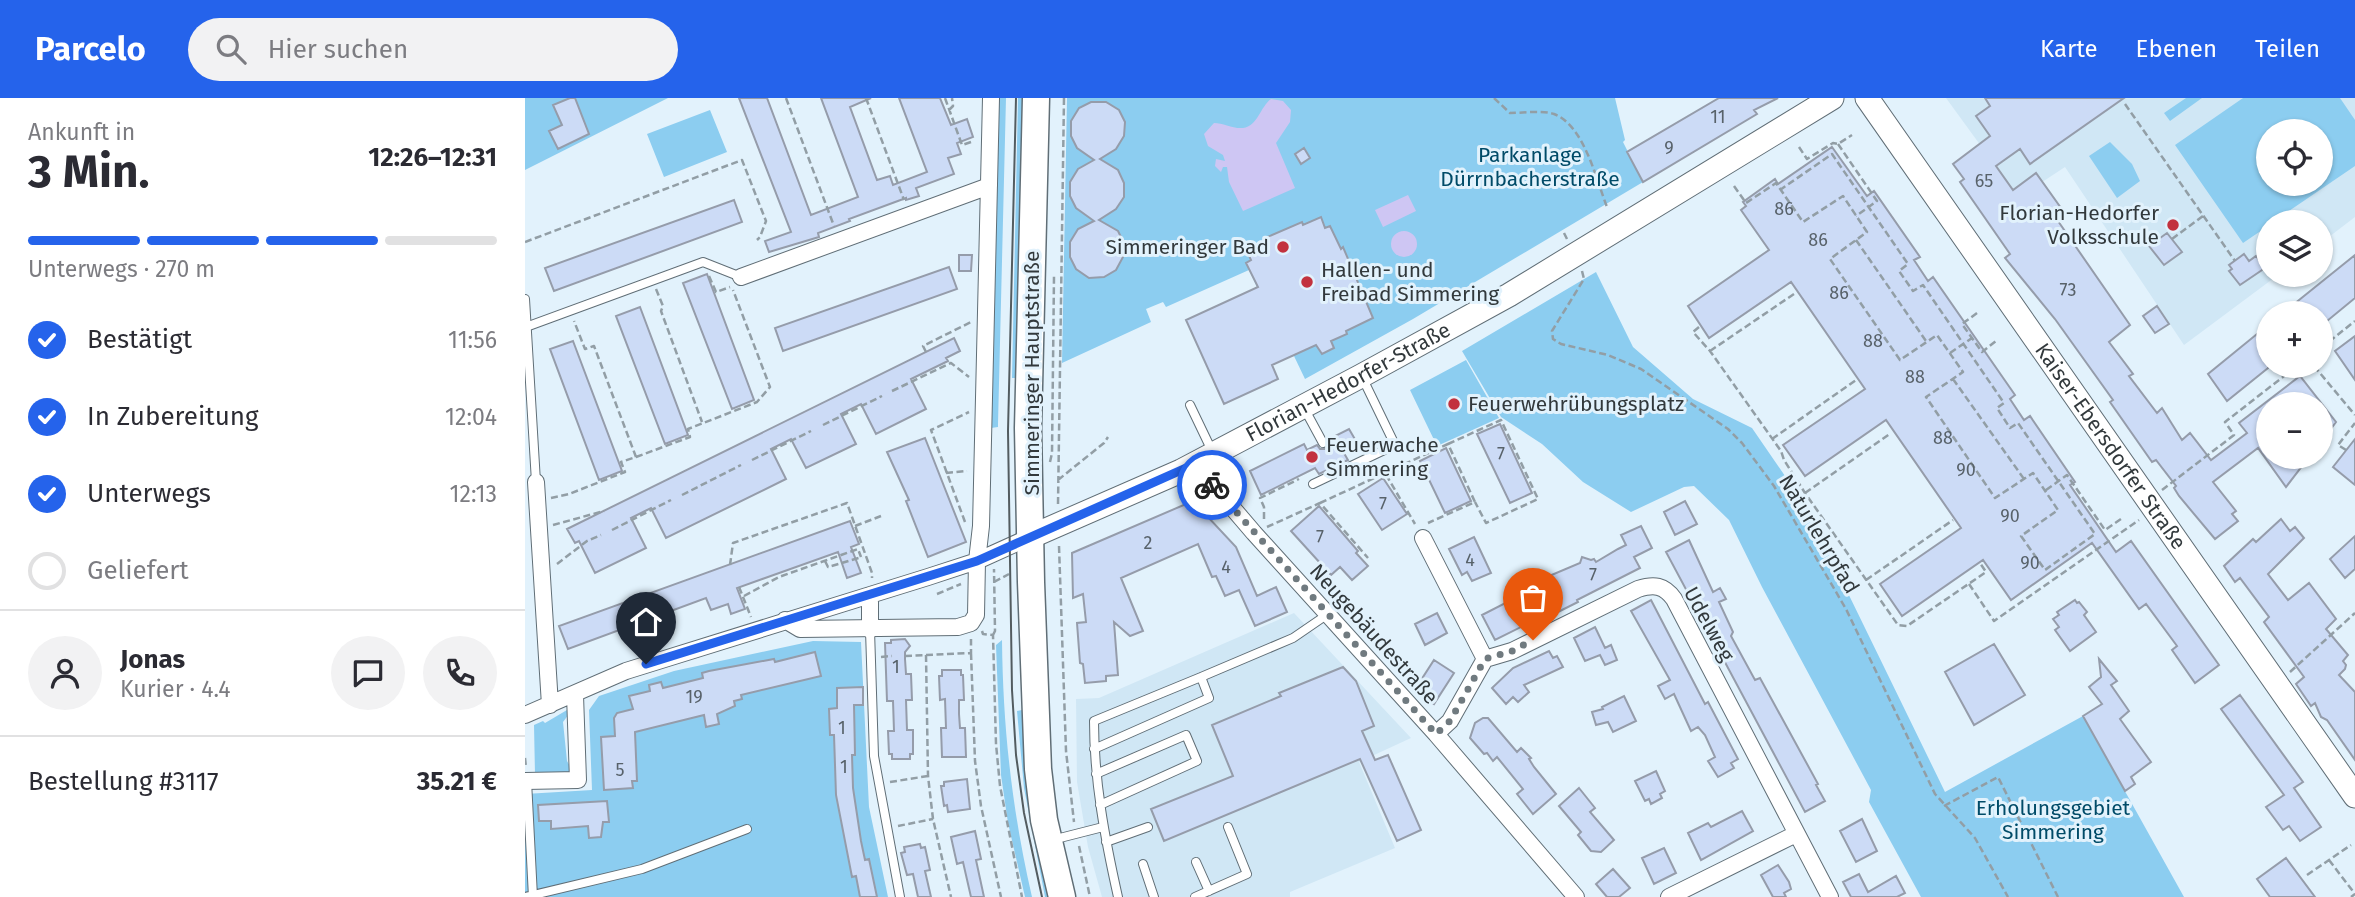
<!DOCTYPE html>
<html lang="de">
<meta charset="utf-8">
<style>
body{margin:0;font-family:"Fira Sans",sans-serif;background:#f2f2f3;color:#2b2b33;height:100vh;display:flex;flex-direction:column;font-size:26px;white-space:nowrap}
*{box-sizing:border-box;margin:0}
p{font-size:23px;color:#7c7c81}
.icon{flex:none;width:38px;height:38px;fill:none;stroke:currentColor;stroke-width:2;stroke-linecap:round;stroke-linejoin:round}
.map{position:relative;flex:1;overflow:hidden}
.sheet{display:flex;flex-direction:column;background:#fff;width:525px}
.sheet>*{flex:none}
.fabs{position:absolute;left:1731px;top:21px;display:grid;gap:14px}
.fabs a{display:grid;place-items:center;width:77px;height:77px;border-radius:50%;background:#fff;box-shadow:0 2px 5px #0004;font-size:35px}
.pin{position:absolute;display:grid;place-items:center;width:60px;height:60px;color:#fff;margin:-72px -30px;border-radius:50% 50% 50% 0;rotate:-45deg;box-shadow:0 0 7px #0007}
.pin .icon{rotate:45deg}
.courier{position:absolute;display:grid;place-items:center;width:70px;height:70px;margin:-35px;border:5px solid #2563eb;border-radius:50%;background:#fff;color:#222;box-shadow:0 2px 9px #0007}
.summary em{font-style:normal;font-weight:700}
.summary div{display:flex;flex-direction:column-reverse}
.summary{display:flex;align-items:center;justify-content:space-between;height:119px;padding:0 28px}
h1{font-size:46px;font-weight:700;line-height:52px}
.bar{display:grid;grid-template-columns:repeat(4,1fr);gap:10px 7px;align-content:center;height:84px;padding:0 28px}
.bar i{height:9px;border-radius:5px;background:#e1e1e2}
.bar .active{background:#2563eb}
.bar p{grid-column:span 4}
.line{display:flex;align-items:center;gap:18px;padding:0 28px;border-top:2px solid #e1e1e2}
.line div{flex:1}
.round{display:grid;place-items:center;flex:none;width:74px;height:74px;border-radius:37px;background:#f2f2f3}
ol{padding:0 28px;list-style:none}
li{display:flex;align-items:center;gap:21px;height:77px}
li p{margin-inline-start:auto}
li .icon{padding:7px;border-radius:50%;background:#2563eb;color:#fff;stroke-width:4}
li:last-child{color:#7c7c81}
li i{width:38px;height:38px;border:4px solid #e1e1e2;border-radius:50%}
header{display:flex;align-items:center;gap:42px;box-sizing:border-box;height:98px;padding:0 35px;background:#2563eb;color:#fff}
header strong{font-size:33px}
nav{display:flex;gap:38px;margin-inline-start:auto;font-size:24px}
.search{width:490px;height:63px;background:#f2f2f3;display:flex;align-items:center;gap:18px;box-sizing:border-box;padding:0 24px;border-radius:38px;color:#7c7c81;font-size:26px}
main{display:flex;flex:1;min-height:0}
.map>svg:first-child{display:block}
.built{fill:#d0e7f5;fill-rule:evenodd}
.green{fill:#8ccdf0;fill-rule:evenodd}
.water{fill:#cec6f3}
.building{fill:#ccdbf6;stroke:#959caa;stroke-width:2}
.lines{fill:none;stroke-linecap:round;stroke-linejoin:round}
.service-casing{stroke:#606e76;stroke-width:10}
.minor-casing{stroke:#606e76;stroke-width:18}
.secondary-casing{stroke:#606e76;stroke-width:25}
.primary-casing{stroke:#606e76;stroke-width:29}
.path{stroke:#929ea5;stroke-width:2.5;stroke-dasharray:7 3.5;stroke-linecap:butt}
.service{stroke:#fff;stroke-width:8}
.minor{stroke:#fff;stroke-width:16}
.secondary{stroke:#fff;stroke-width:23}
.primary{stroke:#fff;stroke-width:26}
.tram{stroke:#535c60;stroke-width:2}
.done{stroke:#707a7f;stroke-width:7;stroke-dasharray:0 12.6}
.route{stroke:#2563eb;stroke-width:9}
.poi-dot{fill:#c2323e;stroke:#e2f2fc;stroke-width:2.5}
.labels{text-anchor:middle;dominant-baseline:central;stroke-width:6;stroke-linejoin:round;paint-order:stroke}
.number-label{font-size:18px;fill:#58626a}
.park-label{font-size:21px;fill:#004b68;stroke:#e2f2fc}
.poi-label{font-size:21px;fill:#32393c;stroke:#e2f2fc;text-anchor:start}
.street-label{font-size:21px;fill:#32393c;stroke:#e2f2fc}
</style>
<header>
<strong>Parcelo</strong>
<div class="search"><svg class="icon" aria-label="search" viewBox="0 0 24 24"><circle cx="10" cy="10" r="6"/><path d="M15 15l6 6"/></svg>Hier suchen</div>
<nav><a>Karte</a><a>Ebenen</a><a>Teilen</a></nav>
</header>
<main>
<section class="sheet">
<div class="summary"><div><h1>3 Min.</h1><p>Ankunft in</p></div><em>12:26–12:31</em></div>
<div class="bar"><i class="active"></i><i class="active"></i><i class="active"></i><i></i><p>Unterwegs · 270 m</p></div>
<ol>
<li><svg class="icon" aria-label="check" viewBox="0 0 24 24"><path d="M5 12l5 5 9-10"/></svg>Bestätigt<p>11:56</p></li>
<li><svg class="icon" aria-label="check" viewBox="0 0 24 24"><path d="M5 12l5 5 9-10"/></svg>In Zubereitung<p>12:04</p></li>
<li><svg class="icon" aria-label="check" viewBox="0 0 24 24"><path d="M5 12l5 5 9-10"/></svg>Unterwegs<p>12:13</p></li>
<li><i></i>Geliefert</li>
</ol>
<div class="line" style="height:126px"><a class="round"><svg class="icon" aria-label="person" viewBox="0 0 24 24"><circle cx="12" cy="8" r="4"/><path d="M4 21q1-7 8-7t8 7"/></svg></a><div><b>Jonas</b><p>Kurier · 4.4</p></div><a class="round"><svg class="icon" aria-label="chat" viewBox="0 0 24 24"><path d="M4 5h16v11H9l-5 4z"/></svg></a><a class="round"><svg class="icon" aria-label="phone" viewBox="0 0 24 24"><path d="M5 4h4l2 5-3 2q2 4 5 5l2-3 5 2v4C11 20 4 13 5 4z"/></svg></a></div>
<div class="line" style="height:91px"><div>Bestellung #3117</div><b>35.21 €</b></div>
</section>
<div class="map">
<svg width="1830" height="799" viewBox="0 0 1830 799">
<rect width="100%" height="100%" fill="#e2f2fc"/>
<path class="built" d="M1421 0H1830V119L1796 145V124H1743V177H1753L1659 247 1540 69 1505 92 1499 84 1488 92ZM1743 33H1796V86H1743Z
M769 515 886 640 834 664 870 750 765 794V799H577L563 749 552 684 551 601 574 600Z"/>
<path class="green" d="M0 0H143L0 72Z
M473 0H481L473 326V329L466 330Z
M493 0H499L491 280H487Z
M542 0H1090L1100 42 1098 44 1118 84 888 221 780 281 769 258 765 259 724 172 641 209 638 204 621 211 626 224 537 265Z
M1661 0H1677L1645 23 1639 15Z
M1718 0H1815L1830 22V68L1748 124H1743V128L1718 145 1650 47ZM1743 33H1796V86H1743Z
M185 12 202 54 139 79 122 36Z
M1585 44 1607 66 1615 83 1592 100 1564 58Z
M1071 174 1108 249 1168 301 1227 330 1280 407 1420 694 1558 618 1659 799H1396L1344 704 1346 692 1237 489 1204 422 1169 388 1159 389 1106 414 1058 384 1017 346 976 319 937 253Z
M941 262 974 320 912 348 885 292Z
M477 542C478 631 487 712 507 799H500L483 725 476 677 471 547Z
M288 543 336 544 344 709 363 799H0V696L67 692 64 612 74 598 149 573Z
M42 612 44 616 38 624 42 663 47 672 44 675 10 676 9 627 18 623 20 625Z
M497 612 501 674 525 799H520L499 690 492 613Z"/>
<path class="water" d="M746 1 758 3 766 12 765 24 751 45 770 90 718 113 704 84 702 69H698L696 74 690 68 691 61 700 63 698 57 683 48 679 36 689 25C698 25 708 31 718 30 733 28 735 9 746 1Z
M883 97 891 113 858 129 850 112Z
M866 146a13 13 0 1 1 26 0a13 13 0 1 1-26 0Z"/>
<path class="building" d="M45 0H50L64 36 33 51 24 33 37 27 28 7Z
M214 0H242L286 117 333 99 296 0H346L325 9 352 82 365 78 368 87 402 74 374 0H415L426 27 442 21 448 39 432 45 436 56 423 60 429 76 391 90 394 98 381 102V100L324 121 325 123 293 135 294 139 244 154 240 143 266 134Z
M1194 0H1253L1229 12 1232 16 1118 84 1102 54Z
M1460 0H1599L1505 66 1495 51 1471 68 1488 92 1511 75 1541 117 1533 123 1605 227 1584 244 1608 276 1604 278 1632 315 1637 310 1657 342 1665 335 1686 362 1722 335 1714 325 1775 278 1811 324 1796 344V306H1743V359H1784L1761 389 1733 350 1688 384 1711 413 1707 416 1713 423 1690 441 1654 398 1649 390 1651 388 1631 362 1627 364 1585 304 1588 302 1530 221 1480 160 1485 156 1435 84 1439 81 1428 66 1465 38 1451 18 1465 8Z
M566 4H581L594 12 600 24 599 38 591 51 575 61 593 72 599 85V99L591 111 574 122 593 133 599 145 598 159 591 172 579 179 564 180 551 171 545 159V144L553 131 569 123 551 110 545 98V84L553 71 569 62 552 50 546 38V23L554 10Z
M1307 49 1342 98 1349 93 1395 159 1389 162 1403 183 1408 179 1490 297 1485 301 1499 322 1505 318 1550 384 1545 387 1591 454 1606 443 1694 567 1670 585 1647 552 1652 548 1621 506 1614 511 1567 445 1486 502 1458 462 1377 518 1355 486 1436 430 1361 322 1280 378 1258 347 1340 291 1266 184 1184 240 1163 208 1244 152 1216 112 1221 108 1218 104 1250 81 1253 86Z
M779 50 785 60 776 66 770 56Z
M209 102 217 124 29 193 20 170Z
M796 119 800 130 805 128 816 151 818 149 848 220 821 233 822 236 806 243 809 250 797 256 791 247 747 267 753 281 699 306 661 222 733 189 721 165 726 162 722 153 741 143 740 140 777 124 778 127Z
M1642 135 1657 154 1639 167 1624 148Z
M1719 156 1724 163 1731 158 1740 170 1715 187 1704 173 1707 171 1704 167Z
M434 157H447L446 173H434Z
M1830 157V200L1796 228V215H1758Z
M424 169 432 191 258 253 250 230Z
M182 176 229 302 207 311 158 185Z
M1632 208 1644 226 1630 235 1618 218Z
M115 209 163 337 140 346 91 218Z
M1743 227V270L1702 303 1683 276Z
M1830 238V282L1810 253Z
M429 240 435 253 421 260 423 263 386 281 401 311 351 336 336 306 316 316 331 346 281 370 266 341 246 351 261 381 141 440 126 410 106 420 121 450 70 475 54 443 50 445 42 431Z
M48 243 97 373 74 382 25 251Z
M975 326 1007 395 985 405 952 336Z
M824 331 831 343 816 350 823 362 794 376 790 370 736 397 725 373 779 346 782 352 792 347 795 351H800L804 348V341Z
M400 340 441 444 403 459 381 403 384 402 362 354Z
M1830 341V387L1808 369Z
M921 350 946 403 920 415 895 363Z
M858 380 882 416 857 432 833 396Z
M668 403 711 449 732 498 751 489 762 514 730 528 714 492 700 498 691 478 687 479 673 446 596 480 618 533 605 538 589 524 593 577 581 578V583L560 585 558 566 555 565 552 525 561 524 558 496 548 500 547 455Z
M1160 403 1172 426 1150 437 1139 414Z
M794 408 833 453 831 455 843 468 827 482 815 469 806 477 766 433Z
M1756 421 1765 433 1770 429 1779 440 1743 476 1763 502 1784 485 1811 521 1801 531 1823 557 1818 563 1821 567 1820 571 1814 577 1830 594V662L1802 622 1796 619 1790 605 1786 608 1771 586 1779 579 1739 524 1744 519 1715 480 1710 484 1699 468 1728 441 1731 444Z
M325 423 334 446 326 449 336 475 322 480 313 454 212 490 220 511 206 516 203 506 186 512 181 500 43 551 34 528Z
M1116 428 1127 450 1109 459 1115 470 1052 502 1053 504 1033 514 1032 511 970 542 957 517 992 499 997 508 1024 494 1017 481 1055 465 1057 459 1066 462 1069 461 1071 464 1093 451 1101 447 1096 437Z
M1830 438V471L1820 480 1805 461Z
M949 439 966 475 947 483 942 474 937 477 924 451Z
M1164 442 1188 494 1195 490 1201 501 1194 504 1208 534 1206 538 1230 582 1235 580 1293 686 1291 687 1300 703 1280 714 1141 454Z
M1126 502 1180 606 1183 604 1213 661 1206 665 1209 670 1193 679 1183 663 1190 659 1180 637 1173 629 1166 633 1149 596 1140 601 1133 588 1145 582 1106 513Z
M1550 502 1552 505 1554 504 1562 514 1559 517 1571 534 1545 553 1530 532 1534 529 1528 521 1534 517 1532 514Z
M912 515 922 535 900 547 890 526Z
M1070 529 1080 550 1086 547 1092 562 1080 567 1075 557 1060 563 1049 540Z
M380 541 385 548 380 554V561L381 576H386L387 602H381L382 632H388V656H385V661H367V656H364L363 633H369L368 603H362L360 545H366V542Z
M1469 546 1500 597 1449 627 1420 574Z
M1024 553 1028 560 1032 558 1038 569 999 587 1004 594 993 604 988 599 981 606 967 590 988 570Z
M290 554 296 578 216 597 217 601 209 603 210 608 192 616 194 626 181 629 179 617 110 634 112 683H107L108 690 79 692 76 639 90 638 89 620 92 615 108 611 104 598 125 593 124 587 136 584 138 590 178 580 177 575 184 573 249 561 250 564Z
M1574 561 1592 583 1586 587 1604 613 1595 621 1626 664 1606 679 1610 686 1600 693 1558 618 1577 606 1564 589 1576 579Z
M909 562 929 575 909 606 889 593Z
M818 569 831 583 849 628 837 633 850 662 863 657 896 732 872 743 835 661 639 743 626 711 708 678 687 627 756 598 754 595Z
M417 572H436V577H438L439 602H434V616L435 630H440L441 659H417L416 630H421L420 601 415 602 414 578H417Z
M338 589V607H329L330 657H327L328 690 336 743 340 762 344 761 352 799H335L331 778 327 779 311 697 309 637H305L304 611 312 610V590Z
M1715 597 1778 684 1769 690 1796 729 1775 743 1764 728 1758 732 1741 709 1759 697 1696 611Z
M1099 598 1111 623 1088 634 1083 624 1071 627 1067 614 1078 611 1077 609Z
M958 620H963L992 654 996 650 1006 660 1004 661 1009 669 1031 696 1008 716 992 696 998 691 972 659 968 663 962 655 959 656 945 640 950 625Z
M1131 673 1140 693 1135 696 1137 700 1126 706 1124 701 1120 703 1110 683Z
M442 681 445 711 423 714 422 707 419 708 416 688H419V684Z
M1054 690 1070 710 1065 714 1089 742 1076 754 1066 753 1053 737 1056 734 1034 708Z
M82 703 84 724H78L76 739 64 740 63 728 26 731V723H14L13 707Z
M1217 713 1228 733 1176 762 1163 735 1183 725 1186 729Z
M1337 721 1352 753 1331 764 1315 733Z
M450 733 456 761 451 762 459 799H446L438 764 432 766 426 739Z
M395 746 396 750 400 749 405 772 400 773 406 799H393L388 776 382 777 376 755 380 754 379 749Z
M1139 750 1151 775 1129 786 1117 760Z
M1761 760 1790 799H1745L1732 781Z
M1253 767 1264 784 1266 791 1259 795 1261 799H1248L1236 777Z
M1088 771 1105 790 1094 799H1082L1071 786Z
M1334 776 1343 794 1371 778 1380 795 1372 799H1326L1318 784Z"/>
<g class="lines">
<g class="service-casing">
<path id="service" d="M0 201 11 384
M1 229 178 164 216 179
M665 307 688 355
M779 310 798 345
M788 386 870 347 838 281
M345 532 349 658 375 799
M676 579 768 540 803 516
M569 651 684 600 676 579 569 623C569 683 580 741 593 799
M571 676 661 637 672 663 575 707
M2 683 8 799
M527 742 578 729
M581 744 623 729
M671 764 684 793
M618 766 629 799
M0 799 117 771 222 731
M670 799 722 776 703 729"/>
</g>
<g class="minor-casing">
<path id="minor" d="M216 179 464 88
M670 366 729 435 911 636 1051 799
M11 384 25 607
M898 440 960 561
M260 522 275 531 433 529 446 525 451 517 452 463 456 428 466 0
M345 532V497
M0 617 101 573 403 479 452 463 505 439
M911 636 925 623 960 561 987 553 1113 491C1129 486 1139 487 1149 501L1305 799
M0 683 53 682 50 597
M1144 799 1271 736"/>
</g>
<g class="secondary-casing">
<g id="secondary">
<path id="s1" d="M1342 0 1830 698"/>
<path id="s2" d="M505 439 656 373 836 278 984 197 1307 0"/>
</g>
</g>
<g class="primary-casing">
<path id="primary" d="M511 0 503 330 506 484 513 671 519 722 537 799"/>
</g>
<path class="path" d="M261 0 309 128
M341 0 379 102
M420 0 437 47 449 43
M969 0 985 15C998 15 1017 12 1029 16 1059 27 1071 81 1082 109
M1600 6 1710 163
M424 12 428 8 427 0
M1313 46 1352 103 1331 118
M1274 49 1282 61 1308 45 1313 46 1327 37
M1209 88 1221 105 1251 85 1278 124 1318 98 1342 134 1305 161 1375 262 1412 237 1438 274 1401 299 1470 400 1508 375 1533 412 1496 438 1520 472 1570 436 1493 325 1485 330 1472 310 1479 305 1398 187 1388 193 1374 173 1383 166 1307 56 1255 92
M1039 135 1042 141
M1647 141 1678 118
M1331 142 1401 243
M0 144 217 62 241 123 235 139 232 142
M1057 173 1059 181 1027 233 1028 241 1036 246 1083 257 1116 271 1203 331 1217 345 1249 388 1321 511 1410 696 1450 740 1483 799
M184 178 191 194 205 189
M131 191 138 208 136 213 177 324
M1452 215 1437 226 1457 254 1471 243
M1174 229 1168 234 1185 253 1256 353 1259 362 1280 395 1373 527 1382 528 1461 474 1455 465
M1796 250 1830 223
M1185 253 1269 196
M401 254 398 248 446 224
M1425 255 1447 240
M1789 268 1830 317
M1428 281 1499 381
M367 293 426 265 444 279
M298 327 357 298
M1247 341 1331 282
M923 346 976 322 1013 401 961 425 950 404
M1821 352 1813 347 1830 325
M111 359 165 339 163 331 232 304 245 289 208 192
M227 362 286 333
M525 364 527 355 529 178
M421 375 442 373
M860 375 923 346 950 404 903 425
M533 382 579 345 583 339
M1521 392 1542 377 1580 432 1596 421
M1637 392 1709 337 1700 324 1772 268
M1280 395 1366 335
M157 397 216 367
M26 400 44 396 100 374 96 364 111 359 69 248 60 251 49 223
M795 405 860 375 890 426
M533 406 539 0
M739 421V409L735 400 774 381
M440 424 406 332 444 314
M28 427 79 413
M330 428 356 418
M742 429 795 405 843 460
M87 432 146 402
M534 448 541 653 549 724
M300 463 303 469 337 459
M32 466 62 443 76 437
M205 467 208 445 322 405 347 475V480
M1341 482 1428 422
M469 484 484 476
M1444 486 1469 523 1614 422
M214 489 226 519
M412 496 436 486
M219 498 254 479 333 451 336 459
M457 533 458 536 468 537 471 646 475 688 497 799
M468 537 470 533 469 471
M446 555 450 663 456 708 476 799
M401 557 403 678 408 721 426 799
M380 558 446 555V541
M356 559 367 558
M1765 574 1830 515
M0 660 1 669
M365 684 403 678
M1419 708 1473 679 1533 799
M373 728 408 721
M554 748 565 799
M1804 762 1830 796 1826 799
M1782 777 1826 747"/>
<use href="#service" class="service"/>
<use href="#minor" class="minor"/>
<use href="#secondary" class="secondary"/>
<use href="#primary" class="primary"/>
<path class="tram" d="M491 0 483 333 487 592 491 657 499 715 517 799"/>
</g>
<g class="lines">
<path class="done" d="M687 387 911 636 925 623 960 561 987 553 1008 542"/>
<path class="route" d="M121 566 452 463 670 366 687 387"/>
</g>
<g class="poi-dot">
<circle cx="1648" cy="127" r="7"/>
<circle cx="758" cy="149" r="7"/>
<circle cx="782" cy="184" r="7"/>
<circle cx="929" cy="306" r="7"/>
<circle cx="787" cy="359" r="7"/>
</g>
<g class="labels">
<g class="number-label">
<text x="1193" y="19">11</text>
<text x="1144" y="50">9</text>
<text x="1459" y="83">65</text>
<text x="1259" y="111">86</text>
<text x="1293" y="142">86</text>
<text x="1543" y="192">73</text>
<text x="1314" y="195">86</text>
<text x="1348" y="243">88</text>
<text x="1390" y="279">88</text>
<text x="1418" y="340">88</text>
<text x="976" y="356">7</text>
<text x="1441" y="372">90</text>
<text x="858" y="406">7</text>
<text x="1485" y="418">90</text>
<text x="795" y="439">7</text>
<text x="623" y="445">2</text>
<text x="945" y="462">4</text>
<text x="1505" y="465">90</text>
<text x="701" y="469">4</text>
<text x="1068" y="477">7</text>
<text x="371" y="569">1</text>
<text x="169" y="599">19</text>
<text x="317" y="630">1</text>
<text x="319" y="669">1</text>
<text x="95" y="672">5</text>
</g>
<g class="park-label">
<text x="1005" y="57">Parkanlage<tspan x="1005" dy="24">Dürrnbacherstraße</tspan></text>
<text x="1528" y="710">Erholungsgebiet<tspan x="1528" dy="24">Simmering</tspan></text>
</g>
<g class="poi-label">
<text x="1634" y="115" text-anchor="end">Florian-Hedorfer<tspan x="1634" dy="24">Volksschule</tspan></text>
<text x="744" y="149" text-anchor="end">Simmeringer Bad</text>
<text x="796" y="172">Hallen- und<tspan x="796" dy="24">Freibad Simmering</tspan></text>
<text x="943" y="306">Feuerwehrübungsplatz</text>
<text x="801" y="347">Feuerwache<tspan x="801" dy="24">Simmering</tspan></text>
</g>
<g class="street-label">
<text transform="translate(507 275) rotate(-90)">Simmeringer Hauptstraße</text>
<text stroke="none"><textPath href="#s2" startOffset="354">Florian-Hedorfer-Straße</textPath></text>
<text stroke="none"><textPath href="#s1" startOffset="425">Kaiser-Ebersdorfer Straße</textPath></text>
<text transform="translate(1294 436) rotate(59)">Naturlehrpfad</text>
<text transform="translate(1184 526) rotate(61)">Udelweg</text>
<text transform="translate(849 536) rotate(48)">Neugebäudestraße</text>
</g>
</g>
</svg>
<div class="fabs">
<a><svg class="icon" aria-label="locate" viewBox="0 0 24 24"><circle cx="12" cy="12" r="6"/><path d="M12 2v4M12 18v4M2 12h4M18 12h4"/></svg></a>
<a><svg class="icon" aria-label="layers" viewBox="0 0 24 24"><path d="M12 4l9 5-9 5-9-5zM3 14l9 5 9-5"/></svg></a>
<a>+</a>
<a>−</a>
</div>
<div class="pin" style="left:1008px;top:542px;background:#ea580c"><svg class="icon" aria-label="bag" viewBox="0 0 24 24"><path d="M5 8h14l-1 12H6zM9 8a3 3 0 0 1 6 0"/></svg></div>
<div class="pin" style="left:121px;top:566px;background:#1f2937"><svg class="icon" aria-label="home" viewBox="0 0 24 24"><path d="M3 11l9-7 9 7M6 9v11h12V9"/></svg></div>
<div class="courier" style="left:687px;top:387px"><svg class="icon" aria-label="bike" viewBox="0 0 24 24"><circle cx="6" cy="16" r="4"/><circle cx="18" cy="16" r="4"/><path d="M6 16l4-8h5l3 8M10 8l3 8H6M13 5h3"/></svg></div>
</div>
</main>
